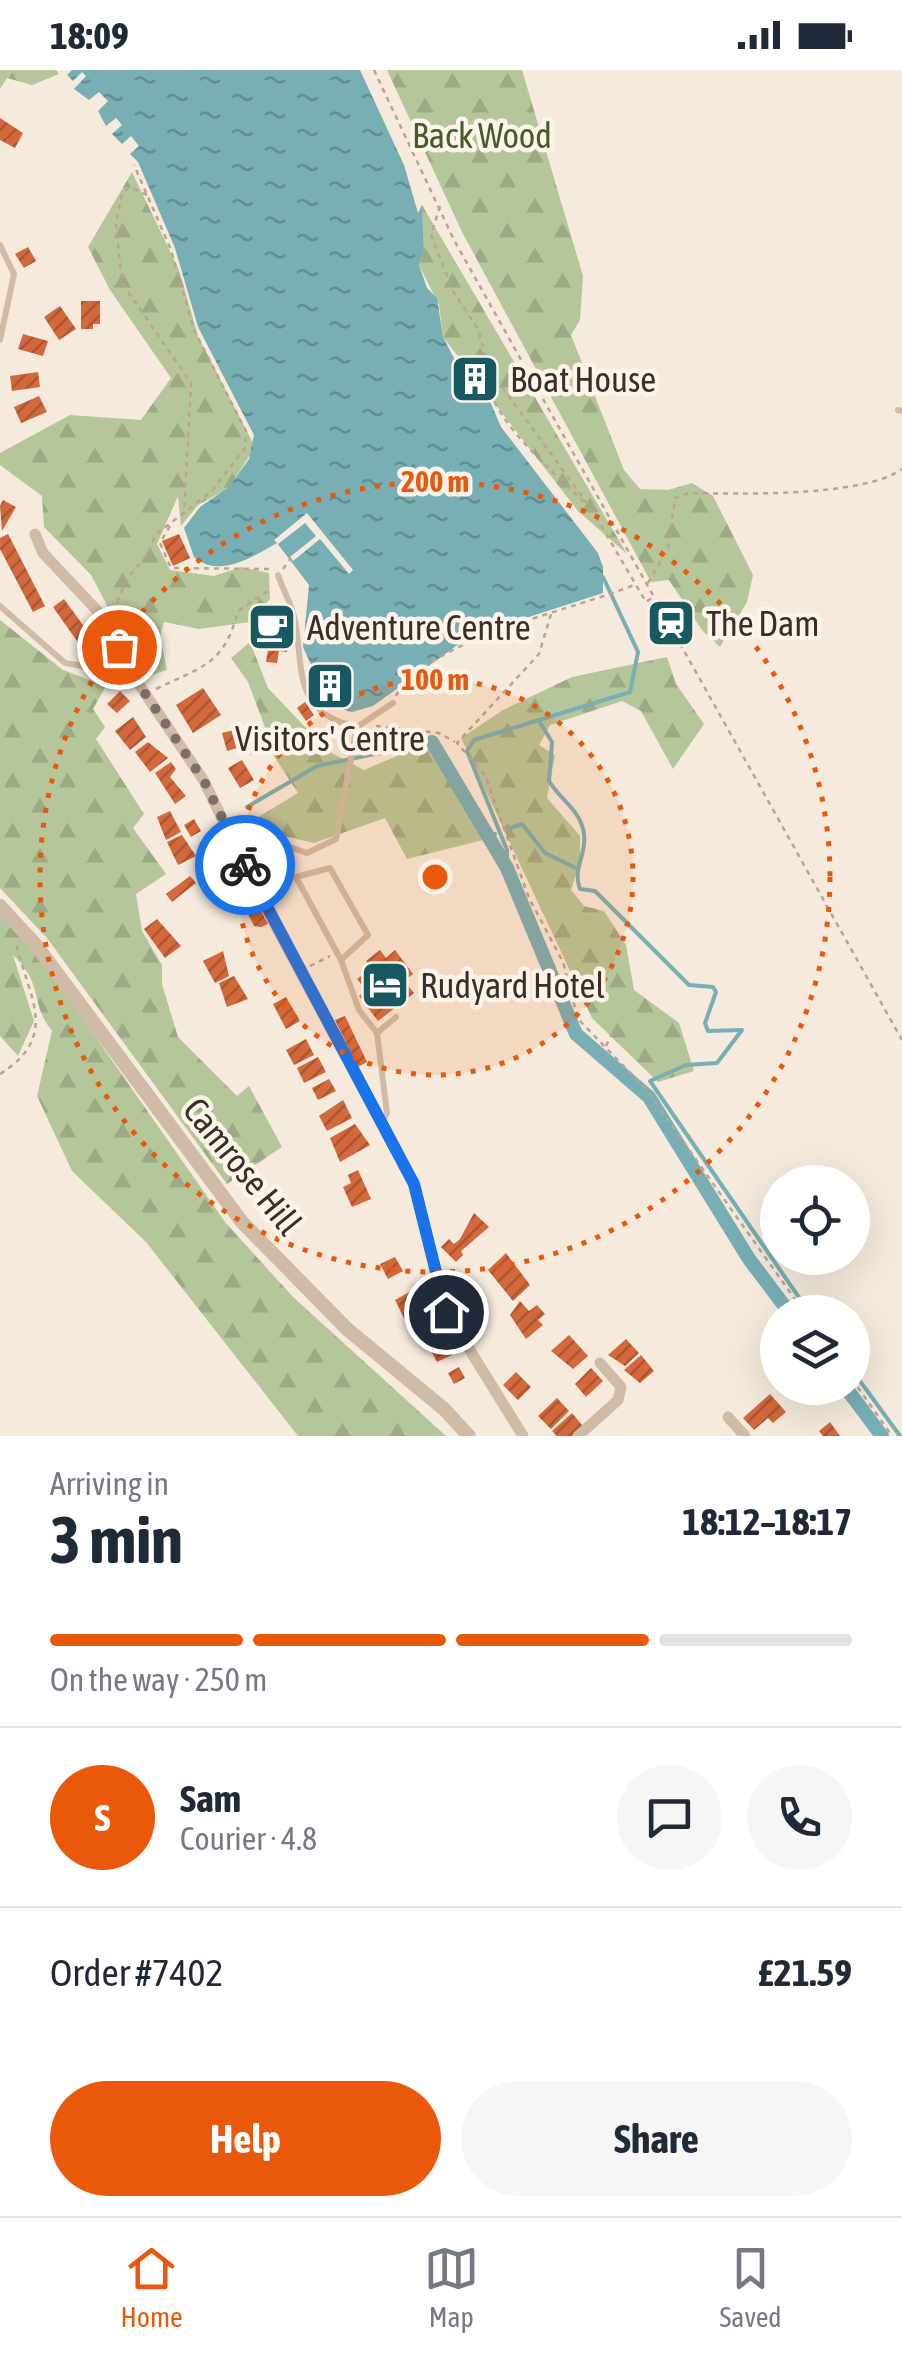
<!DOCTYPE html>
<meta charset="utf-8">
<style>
body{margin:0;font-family:"Asap Condensed",sans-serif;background:#f6f6f7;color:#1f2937;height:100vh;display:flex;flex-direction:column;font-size:38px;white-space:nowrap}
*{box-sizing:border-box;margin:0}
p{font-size:32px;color:#747a83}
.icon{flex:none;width:55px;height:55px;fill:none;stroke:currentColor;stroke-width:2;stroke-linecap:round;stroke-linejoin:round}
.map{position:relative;height:1366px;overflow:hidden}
.panel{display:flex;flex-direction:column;background:#fff;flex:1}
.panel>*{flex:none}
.fabs{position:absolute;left:760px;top:1095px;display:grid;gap:20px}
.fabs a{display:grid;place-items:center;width:110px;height:110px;border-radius:50%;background:#fff;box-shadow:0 10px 40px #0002;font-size:50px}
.pin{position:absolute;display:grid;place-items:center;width:85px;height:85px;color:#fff;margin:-42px;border:5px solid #fff;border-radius:50%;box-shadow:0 2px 10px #0007}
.courier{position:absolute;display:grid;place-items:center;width:100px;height:100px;margin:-50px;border:8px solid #1a73e8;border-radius:50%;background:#fff;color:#222;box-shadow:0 2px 12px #0007}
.overview em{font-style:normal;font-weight:700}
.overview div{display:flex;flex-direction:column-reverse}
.overview{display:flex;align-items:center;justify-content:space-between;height:170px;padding:0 50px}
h1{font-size:65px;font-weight:700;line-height:75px}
.bar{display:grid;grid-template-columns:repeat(4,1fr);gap:15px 10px;align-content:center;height:120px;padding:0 50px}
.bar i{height:12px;border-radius:8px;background:#e0e1e3}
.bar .on{background:#ea580c}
.bar p{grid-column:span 4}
.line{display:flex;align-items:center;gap:25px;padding:0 50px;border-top:2px solid #e0e1e3}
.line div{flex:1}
.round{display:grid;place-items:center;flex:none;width:105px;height:105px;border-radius:52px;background:#f6f6f7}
.button{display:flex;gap:20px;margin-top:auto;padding:20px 50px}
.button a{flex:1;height:115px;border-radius:60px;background:#ea580c;color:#fff;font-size:40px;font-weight:700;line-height:115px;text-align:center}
.button a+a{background:#f6f6f7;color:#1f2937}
.status{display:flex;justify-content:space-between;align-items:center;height:70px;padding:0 50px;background:#fff;direction:ltr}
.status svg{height:28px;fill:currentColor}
.tabs{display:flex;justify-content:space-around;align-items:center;height:140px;border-top:2px solid #e0e1e3;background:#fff;font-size:28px;color:#747a83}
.tabs a{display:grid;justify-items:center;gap:5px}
.tabs .on{color:#ea580c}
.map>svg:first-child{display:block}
.forest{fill:url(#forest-firs)}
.water{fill:url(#water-ripples)}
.pier{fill:#f5eadc}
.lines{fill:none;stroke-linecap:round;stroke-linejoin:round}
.stream{stroke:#77afb5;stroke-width:4}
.canal{stroke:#77afb5;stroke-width:14}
.building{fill:url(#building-hatch)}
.path{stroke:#bba590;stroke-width:2.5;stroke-dasharray:5 5;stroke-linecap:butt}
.service{stroke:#cfbba6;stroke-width:6}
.minor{stroke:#cfbba6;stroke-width:11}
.tertiary{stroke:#cfbba6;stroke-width:14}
.done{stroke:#7b7067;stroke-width:10;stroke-dasharray:0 18}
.route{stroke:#1a73e8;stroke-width:12}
.ring{fill:none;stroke:#e8590c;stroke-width:5;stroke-dasharray:5 10}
.labels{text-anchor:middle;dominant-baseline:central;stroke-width:9;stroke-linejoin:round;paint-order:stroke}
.park-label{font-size:35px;fill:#465b29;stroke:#fcf4e9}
.poi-label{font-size:35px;fill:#3a2e28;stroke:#fcf4e9;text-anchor:start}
.street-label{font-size:35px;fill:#3a2e28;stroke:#fcf4e9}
.centre{fill:#e8590c;stroke:#fcf4e9;stroke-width:5}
.ring-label{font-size:30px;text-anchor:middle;font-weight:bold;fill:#e8590c;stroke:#fcf4e9;stroke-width:9;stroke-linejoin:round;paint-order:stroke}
</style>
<div class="status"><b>18:09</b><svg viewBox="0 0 49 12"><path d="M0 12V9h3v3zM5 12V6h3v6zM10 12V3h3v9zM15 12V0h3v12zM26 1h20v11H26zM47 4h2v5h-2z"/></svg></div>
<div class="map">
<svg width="902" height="1366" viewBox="0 0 902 1366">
<defs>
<pattern id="forest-firs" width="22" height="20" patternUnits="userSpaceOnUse" patternTransform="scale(2.5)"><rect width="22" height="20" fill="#b5c69a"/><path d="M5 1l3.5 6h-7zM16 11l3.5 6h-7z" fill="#9caa85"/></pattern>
<pattern id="water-ripples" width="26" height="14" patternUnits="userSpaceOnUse" patternTransform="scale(2.5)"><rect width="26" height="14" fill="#77afb5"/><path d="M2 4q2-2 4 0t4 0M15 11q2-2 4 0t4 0" fill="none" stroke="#638f93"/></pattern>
<pattern id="building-hatch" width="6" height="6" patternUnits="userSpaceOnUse" patternTransform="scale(2.5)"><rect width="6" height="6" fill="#d3683c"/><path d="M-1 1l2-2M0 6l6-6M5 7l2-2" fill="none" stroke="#ac5632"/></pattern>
</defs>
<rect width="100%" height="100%" fill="#f5eadc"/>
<path class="forest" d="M0 0H56L59 4 32 15 7 8 0 19Z
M387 0H522L583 206 580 250 571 265 624 400 640 419 668 420 692 413 713 426 753 505 747 532 720 577 702 560 669 510 651 512 462 162Z
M132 102 179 200 198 266 255 377 229 418 198 435 181 456 178 426 157 474 170 500 214 506 241 497 269 503 270 529 250 552 199 559 164 552 160 566 167 600 145 607 91 505 44 457 42 426 0 395V383L70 345 141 350 171 308 110 220 88 177Z
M422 135 627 484 578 441 443 267 439 235 419 195 424 180Z
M0 550 63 600 106 616 93 639 105 657 96 669 144 744 133 758 166 804 136 824 142 861 162 895V914L178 967 237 1026 249 1016 282 1077 227 1114 47 868 0 818Z
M250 572 268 618 328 681 364 700 425 674 483 770 407 789 385 748 314 773 257 760 253 750 298 723 268 677 250 685 265 657 248 612 231 588Z
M667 587 676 614 704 654 673 699 641 641 622 631 550 655 539 675 555 685 547 728 580 766V791L571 820 584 836 604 841 626 875 634 920 679 953 694 1001 658 1012 592 948 461 668 503 640 572 607Z
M0 846 34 879 225 1152 293 1227 446 1366H298L146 1172 72 1101 37 1026 52 961C29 932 45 916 13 885L34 951 18 986 0 966Z"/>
<path class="water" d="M72 0H360L404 95 418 143 422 135 424 180 419 195 427 218 437 228 443 267 456 292 486 322 501 357 598 483 603 497V523L470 566 373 636 352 642 338 638 323 621 303 577 309 515 277 473C254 486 219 509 194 487L184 458 200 437 229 417 249 389 254 365 198 257 175 178 138 92 130 84 139 76 131 66 122 74 112 64 122 55 116 48 106 56 98 41 108 31 99 22 89 30 74 19 86 6 82 2 73 11 67 5Z"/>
<path class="pier" d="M307 443 353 500 349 504 320 469 293 491 290 487 316 466 305 453 278 474 274 470Z"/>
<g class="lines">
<path class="stream" d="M539 651 552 672 549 711C560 730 581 740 584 764 587 785 572 798 580 819L595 821 689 915 713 917 716 922 705 953 708 961 742 960 717 993 686 995 650 1011 809 1242
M247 737 317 696 432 672
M510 758 522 754 545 783 576 798
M488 766 495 764
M507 798V780L467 681 474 670 630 622 638 582 603 507
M852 1300 900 1366"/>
<path class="canal" d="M432 672 507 798 576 964 649 1027 749 1189 789 1242
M846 1318 882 1366"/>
</g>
<path class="building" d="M0 48 23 63 15 78 0 70Z
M28 177 36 191 24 198 15 184Z
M81 231H100V254H93V259H81Z
M60 236 76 259 59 270 44 247Z
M23 264 48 271 43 286 18 279Z
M481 300 485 309 469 318 464 310Z
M38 302 40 317 12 321 10 306Z
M39 326 47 342 21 353 14 337Z
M3 430 16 437 2 461 0 436Z
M8 464 45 536 33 542 0 479V468Z
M179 464 190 488 173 496 162 471Z
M64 529 96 573 84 581 53 537Z
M263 543 284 546 281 569H288L287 582 279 581 277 593 266 592 268 580 259 579Z
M334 607 340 619 320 624 317 618Z
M203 618 221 645 193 663 176 635Z
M120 621 130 631 117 643 107 634Z
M305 632 314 645 306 651 297 638Z
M133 647 146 667 130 680 115 661Z
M234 660 240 677 227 681 222 663Z
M148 672 168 688 150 702 135 682Z
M242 690 254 710 240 718 228 698Z
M171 692 176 699 170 707 186 726 175 734 155 703Z
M170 741 181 762 166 770 157 747Z
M194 749 201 761 191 767 184 755Z
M182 765 196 786 178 795 167 772Z
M225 771 232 783 221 789 225 796 216 801 211 792 200 798 195 789Z
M190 806 196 813 172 832 166 824Z
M256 832 268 854 261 857 254 856 245 838Z
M157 849 181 876 165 888 144 859Z
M380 880 386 888 395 880 413 904 404 911 414 923 378 951 359 926 366 920 357 909 371 898 366 891Z
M223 881 229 906 215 913 203 891Z
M234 906 248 929 227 937 219 913Z
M286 927 300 951 286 959 273 934Z
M345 946 367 992 358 997 335 950Z
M306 969 314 985 294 995 286 980Z
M318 987 326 1002 304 1013 297 998Z
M329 1009 336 1021 318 1030 312 1018Z
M343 1030 352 1048 327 1061 319 1046Z
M355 1054 370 1075 340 1092 330 1068Z
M358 1100 371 1129 352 1137 343 1117 351 1113 348 1105Z
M474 1143 489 1157 461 1181 463 1185 456 1192 441 1177 449 1169 454 1174 460 1169Z
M506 1183 530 1215 513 1231 488 1200Z
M395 1187 403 1201 388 1209 380 1194Z
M413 1220 425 1242 406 1252 395 1230Z
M520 1231 529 1241 537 1235 545 1244 538 1250 543 1255 526 1269 510 1245Z
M436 1255 452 1285 437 1292 421 1262Z
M569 1265 588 1286 573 1299 551 1281Z
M626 1269 639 1283 625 1296 608 1285Z
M641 1285 654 1301 640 1313 624 1300Z
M459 1297 465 1308 454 1314 448 1303Z
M591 1298 603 1311 586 1327 575 1314Z
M516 1302 531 1317 518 1330 503 1315Z
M770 1324 786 1342 773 1353 768 1348 754 1360 743 1348Z
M557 1328 569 1341 551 1359 538 1346Z
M572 1343 583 1356 572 1366H557L552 1361Z
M830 1352 840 1366H823L819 1361Z"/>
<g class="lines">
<path class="path" d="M374 0 454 170 902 970
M147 125 129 117 122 124 116 153 122 213 191 313 184 444
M440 136 431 165 453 221 478 259 489 299 592 440 646 532 653 527
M488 303C484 345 555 403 584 432
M170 456 160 473 171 498 270 499
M283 499 291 488
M648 513 668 479 675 428 689 423C739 424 864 427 902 399
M113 541 127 509 149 482 155 465 212 421 245 378 246 361 194 260 171 180 134 95
M551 544 539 584 457 673 485 705 529 828 563 892 578 949 646 1019 804 1242
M156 619C203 596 224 595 238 541L271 519
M396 626C427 569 574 540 634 515
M376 656 439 663 455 672
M310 896 330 886
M606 976 615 957
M0 1004C60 966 29 929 16 873
M852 1309 892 1366"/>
<path class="service" d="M0 175 14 204 0 270
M898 340 902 341
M278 505C283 520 292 535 295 551 304 599 292 643 357 657
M0 536 65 593 132 604
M232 765 250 763 307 783 336 769 357 657 393 633
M341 890 368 865 330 798 296 807 341 890 359 940 377 963 396 947
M377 963 387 1043 382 1052"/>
<path class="minor" d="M35 464 43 483 106 550 132 604 204 711 259 825 414 1114 447 1243 523 1366
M728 1347 745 1366
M578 1366 618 1330 621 1317 600 1293"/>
<path class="tertiary" d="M0 836 36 875 242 1152 347 1259 444 1339 469 1366"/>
</g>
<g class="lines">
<path class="done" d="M119 577 132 604 204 711 245 795"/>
<path class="route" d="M245 795 414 1114 446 1242"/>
</g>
<circle cx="435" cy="807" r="198" fill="#e8590c" fill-opacity=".12"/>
<g class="ring">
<circle cx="435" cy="807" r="198"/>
<circle cx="435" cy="807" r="395"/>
</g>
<defs>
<g id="building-square" transform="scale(2.5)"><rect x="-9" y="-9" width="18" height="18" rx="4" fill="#185860" stroke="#fcf4e9"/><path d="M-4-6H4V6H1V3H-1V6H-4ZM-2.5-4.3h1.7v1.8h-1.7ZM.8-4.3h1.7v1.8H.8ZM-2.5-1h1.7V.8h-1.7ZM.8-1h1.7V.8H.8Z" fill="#fff"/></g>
<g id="station-square" transform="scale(2.5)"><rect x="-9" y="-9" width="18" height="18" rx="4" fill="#185860" stroke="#fcf4e9"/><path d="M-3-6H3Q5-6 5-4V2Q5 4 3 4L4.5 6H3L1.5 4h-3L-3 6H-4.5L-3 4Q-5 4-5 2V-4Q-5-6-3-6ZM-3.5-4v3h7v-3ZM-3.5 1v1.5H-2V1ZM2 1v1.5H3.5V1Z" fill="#fff"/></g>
<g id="cafe-square" transform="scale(2.5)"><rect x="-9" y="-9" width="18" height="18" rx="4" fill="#185860" stroke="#fcf4e9"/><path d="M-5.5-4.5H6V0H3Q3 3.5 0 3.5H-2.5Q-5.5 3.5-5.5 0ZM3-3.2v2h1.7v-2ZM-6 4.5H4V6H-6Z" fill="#fff"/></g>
<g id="hotel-square" transform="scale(2.5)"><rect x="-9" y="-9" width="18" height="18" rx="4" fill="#185860" stroke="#fcf4e9"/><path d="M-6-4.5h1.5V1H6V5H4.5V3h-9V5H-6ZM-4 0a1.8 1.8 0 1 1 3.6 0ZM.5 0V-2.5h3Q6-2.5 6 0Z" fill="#fff"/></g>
</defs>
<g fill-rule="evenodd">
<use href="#building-square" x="475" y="309"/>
<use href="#station-square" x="671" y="553"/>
<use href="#cafe-square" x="272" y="557"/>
<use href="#building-square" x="330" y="616"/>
<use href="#hotel-square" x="385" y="915"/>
</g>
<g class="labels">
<g class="park-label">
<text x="482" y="65">Back Wood</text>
</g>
<g class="poi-label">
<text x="510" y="309">Boat House</text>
<text x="706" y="553">The Dam</text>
<text x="307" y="557">Adventure Centre</text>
<text x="330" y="668" text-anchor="middle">Visitors' Centre</text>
<text x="420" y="915">Rudyard Hotel</text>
</g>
<g class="street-label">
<text transform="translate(243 1096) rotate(51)">Camrose Hill</text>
</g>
</g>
<circle cx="435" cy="807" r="15" class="centre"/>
<g class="ring-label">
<text x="435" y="422">200 m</text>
<text x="435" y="620">100 m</text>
</g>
</svg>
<div class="fabs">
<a><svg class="icon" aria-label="locate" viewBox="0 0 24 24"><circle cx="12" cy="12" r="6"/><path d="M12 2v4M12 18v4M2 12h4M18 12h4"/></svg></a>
<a><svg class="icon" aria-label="layers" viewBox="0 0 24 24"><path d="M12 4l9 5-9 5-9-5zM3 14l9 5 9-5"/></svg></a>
</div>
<div class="pin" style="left:119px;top:577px;background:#ea580c"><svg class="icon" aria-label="bag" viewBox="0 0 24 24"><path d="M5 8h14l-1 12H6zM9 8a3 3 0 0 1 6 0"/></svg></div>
<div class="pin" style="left:446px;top:1242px;background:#1f2937"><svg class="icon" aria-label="home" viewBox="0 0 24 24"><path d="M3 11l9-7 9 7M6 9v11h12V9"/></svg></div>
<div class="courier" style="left:245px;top:795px"><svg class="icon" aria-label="bike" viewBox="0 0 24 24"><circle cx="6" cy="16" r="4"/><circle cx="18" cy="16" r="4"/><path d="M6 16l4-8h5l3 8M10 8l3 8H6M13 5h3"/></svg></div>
</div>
<section class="panel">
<div class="overview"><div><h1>3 min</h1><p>Arriving in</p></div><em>18:12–18:17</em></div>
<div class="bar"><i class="on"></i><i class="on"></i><i class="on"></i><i></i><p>On the way · 250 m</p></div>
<div class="line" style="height:180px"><b class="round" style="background:#ea580c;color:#fff">S</b><div><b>Sam</b><p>Courier · 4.8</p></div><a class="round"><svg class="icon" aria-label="chat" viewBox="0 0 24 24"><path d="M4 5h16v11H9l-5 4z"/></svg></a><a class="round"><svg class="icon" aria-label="phone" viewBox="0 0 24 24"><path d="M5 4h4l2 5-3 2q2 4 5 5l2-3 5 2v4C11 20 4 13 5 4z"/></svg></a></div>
<div class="line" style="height:130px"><div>Order #7402</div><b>£21.59</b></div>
<div class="button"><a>Help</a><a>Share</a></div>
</section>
<nav class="tabs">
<a class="on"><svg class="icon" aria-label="home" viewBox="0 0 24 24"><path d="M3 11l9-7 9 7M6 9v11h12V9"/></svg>Home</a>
<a><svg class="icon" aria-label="map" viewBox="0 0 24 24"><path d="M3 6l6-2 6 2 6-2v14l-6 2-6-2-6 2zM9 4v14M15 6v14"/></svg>Map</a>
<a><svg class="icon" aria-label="saved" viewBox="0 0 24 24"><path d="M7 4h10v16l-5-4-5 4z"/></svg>Saved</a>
</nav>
